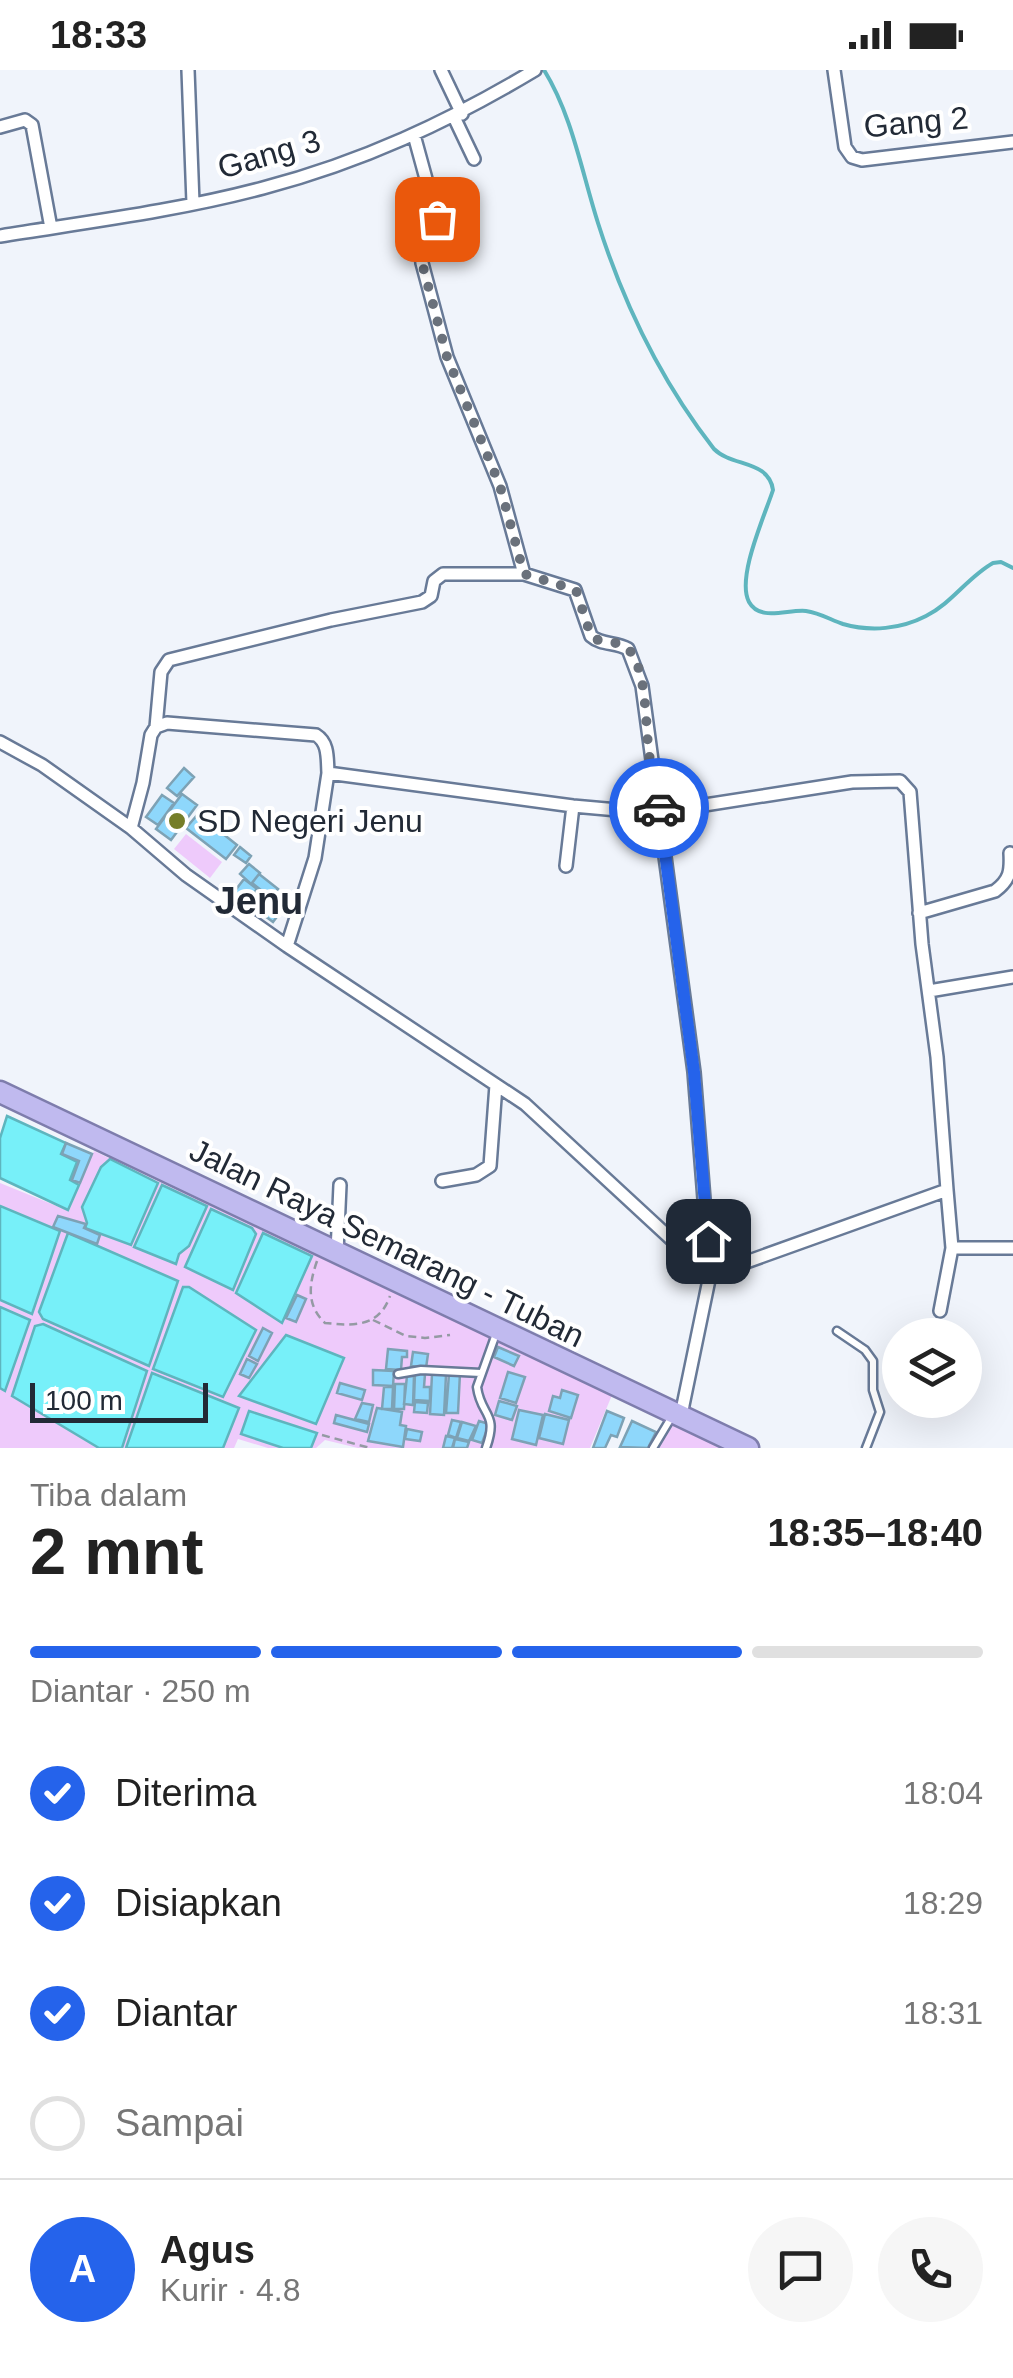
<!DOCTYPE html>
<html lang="id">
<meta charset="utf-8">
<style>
body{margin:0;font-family:Helvetica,sans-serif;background:#f6f6f6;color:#222;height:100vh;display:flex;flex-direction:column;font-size:38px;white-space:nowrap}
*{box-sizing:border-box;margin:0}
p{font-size:32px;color:#767676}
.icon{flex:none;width:55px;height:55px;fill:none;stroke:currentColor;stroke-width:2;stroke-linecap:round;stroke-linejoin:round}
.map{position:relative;height:1378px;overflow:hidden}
.sheet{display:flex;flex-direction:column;background:#fff;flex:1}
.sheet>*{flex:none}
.tools{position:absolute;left:882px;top:1248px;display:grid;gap:20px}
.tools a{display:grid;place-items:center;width:100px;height:100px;border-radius:50%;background:#fff;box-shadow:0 10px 40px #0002;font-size:50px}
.scale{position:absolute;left:30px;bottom:25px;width:178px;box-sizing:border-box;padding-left:10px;border:5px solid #222a36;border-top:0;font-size:28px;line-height:35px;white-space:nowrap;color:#222a36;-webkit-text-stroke:8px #fff;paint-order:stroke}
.pin{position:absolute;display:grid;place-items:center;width:85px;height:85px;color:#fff;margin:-42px;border-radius:20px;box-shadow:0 5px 15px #0006}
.courier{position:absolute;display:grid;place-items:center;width:100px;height:100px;margin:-50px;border:8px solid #2563eb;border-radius:50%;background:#fff;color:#222;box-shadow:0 2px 12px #0007}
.overview em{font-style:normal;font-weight:800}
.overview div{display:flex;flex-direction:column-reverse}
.overview{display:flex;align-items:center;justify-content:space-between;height:170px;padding:0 30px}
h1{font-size:65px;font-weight:800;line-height:75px}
.bar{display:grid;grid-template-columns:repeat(4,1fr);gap:15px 10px;align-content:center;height:120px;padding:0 30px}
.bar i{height:12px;border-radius:8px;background:#e0e0e0}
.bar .active{background:#2563eb}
.bar p{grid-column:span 4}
.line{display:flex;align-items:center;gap:25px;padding:0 30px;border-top:2px solid #e0e0e0}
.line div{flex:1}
.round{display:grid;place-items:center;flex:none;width:105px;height:105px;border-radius:52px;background:#f6f6f6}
ol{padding:0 30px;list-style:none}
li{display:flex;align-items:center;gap:30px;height:110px}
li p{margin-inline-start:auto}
li .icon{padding:10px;border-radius:50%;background:#2563eb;color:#fff;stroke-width:4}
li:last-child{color:#767676}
li i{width:55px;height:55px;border:5px solid #e0e0e0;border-radius:50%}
.status{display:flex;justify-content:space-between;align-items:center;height:70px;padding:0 50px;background:#fff;direction:ltr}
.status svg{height:28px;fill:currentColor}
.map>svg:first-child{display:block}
.green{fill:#eecafb;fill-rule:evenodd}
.water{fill:#77f0f9;stroke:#5eb5be;stroke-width:2.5}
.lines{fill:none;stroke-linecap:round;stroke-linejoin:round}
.stream{stroke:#5eb5be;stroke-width:4}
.building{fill:#8ed7fb;stroke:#7da2b5;stroke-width:2.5}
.service-casing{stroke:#687a97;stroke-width:11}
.minor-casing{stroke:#687a97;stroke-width:16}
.trunk-casing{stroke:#7e7dac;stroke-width:25}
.path{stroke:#949aa3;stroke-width:2.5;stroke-dasharray:8 5;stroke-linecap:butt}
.service{stroke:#fff;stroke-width:6}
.minor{stroke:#fff;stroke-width:11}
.trunk{stroke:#c0baef;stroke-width:20}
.done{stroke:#6a717b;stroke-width:10;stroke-dasharray:0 18}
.route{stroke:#2563eb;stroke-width:12}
.poi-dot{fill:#757e29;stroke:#fff;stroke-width:4}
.labels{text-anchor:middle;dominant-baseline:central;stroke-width:8;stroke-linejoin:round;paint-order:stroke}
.street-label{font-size:32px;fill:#222a36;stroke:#fff}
.poi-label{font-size:32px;fill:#222a36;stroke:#fff;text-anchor:start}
.quarter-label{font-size:38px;font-weight:bold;fill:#222a36;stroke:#fff}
</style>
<div class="status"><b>18:33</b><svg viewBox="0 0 49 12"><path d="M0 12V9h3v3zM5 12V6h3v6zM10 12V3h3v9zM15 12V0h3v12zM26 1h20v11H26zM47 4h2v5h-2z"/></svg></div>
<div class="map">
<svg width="1013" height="1378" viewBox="0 0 1013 1378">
<rect width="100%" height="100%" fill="#f0f4fb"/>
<path class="green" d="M186 764 222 792 210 808 174 779Z
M94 1081 612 1325 590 1378H358L325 1370 316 1378H311L316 1362 250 1341 241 1364 283 1378H268L238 1369 234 1378H223L238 1338 153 1303 126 1378H122L147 1301 12 1326 99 1378H0V1318L5 1321 29 1251 0 1237V1230L32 1243 60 1162 0 1136V1113L69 1141ZM211 1139 254 1160 256 1164 233 1220 185 1197Z
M665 1350 720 1378H650Z"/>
<path class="water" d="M7 1046 66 1073 61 1084 77 1092 70 1110 79 1115 68 1140 0 1108V1068Z
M110 1089 158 1113 131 1175 85 1158 87 1153 82 1137 101 1097Z
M162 1115 207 1136 189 1176 179 1184 176 1194 134 1177Z
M0 1136 60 1161 32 1244 0 1230Z
M211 1139 252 1158 256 1164 233 1220 185 1197Z
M68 1163 178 1211 149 1296 43 1249 39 1242Z
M263 1163 312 1186 282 1253 236 1223Z
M183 1217H189L256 1260 223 1327 153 1299Z
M0 1237 30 1250 5 1321 0 1318Z
M43 1254 147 1301 122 1378H99L12 1326 35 1256Z
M286 1265 344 1288 316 1354 239 1326Z
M152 1303 239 1338 223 1378H126Z
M249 1341 317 1363 311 1378H283L241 1364Z"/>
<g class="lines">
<path class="stream" d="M544 0C572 45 582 103 598 153 624 235 661 311 714 379 732 397 769 390 773 420 765 445 736 508 749 532 760 552 788 539 806 541 820 543 831 550 843 554 871 562 901 559 926 546 952 533 968 507 993 493L1001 492 1013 498"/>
</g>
<path class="building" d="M184 698 194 707 177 726 167 718Z
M182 724 197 735 171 770 156 759Z
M162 725 174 733 158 755 146 747Z
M198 744 237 775 226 789 186 758Z
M240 777 251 786 246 793 234 785Z
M249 794 260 803 251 814 240 804Z
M259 804 278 819 271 828 252 813Z
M244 809 257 819 246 832 234 822Z
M258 819 270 830 261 841 248 831Z
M277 823 288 832 273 852 261 843Z
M66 1073 92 1084 80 1113 72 1110 79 1091 62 1084Z
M58 1146 86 1154 84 1158 100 1165 97 1174 53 1157Z
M297 1225 306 1229 296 1252 286 1248Z
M263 1258 272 1263 258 1291 249 1286Z
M498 1277 519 1286 514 1296 494 1287Z
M388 1279 407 1281V1287H402L401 1300 386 1299Z
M413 1282 428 1284 426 1298 411 1296Z
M247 1289 257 1294 249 1308 240 1304Z
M373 1300 394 1301 393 1316 373 1315Z
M508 1302 525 1307 516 1333 500 1328Z
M415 1303 425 1304 424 1317H430V1331L414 1330Z
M460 1303 458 1343H446L449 1304Z
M432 1304 446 1305 444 1345 430 1344Z
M407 1306H414L413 1335 404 1334Z
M340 1313 365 1320 362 1330 337 1323Z
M395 1314H405L404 1339H394Z
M384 1317H393L392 1339H382Z
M562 1320 578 1325 571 1348 549 1341 553 1326 560 1328Z
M499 1331 517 1336 512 1350 495 1345Z
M415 1332 428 1333 427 1343 414 1342Z
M362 1333 373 1335 369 1352 355 1349Z
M377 1338 402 1342 400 1355 406 1356 403 1377 368 1371Z
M519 1340 543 1345 536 1375 512 1369Z
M607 1341 624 1348 617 1367 611 1365 605 1378H593Z
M545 1344 569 1350 563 1374 539 1368Z
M336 1345 369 1354 367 1362 334 1353Z
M452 1350 461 1352 456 1368 448 1365Z
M479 1351 489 1354 482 1373 472 1370Z
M632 1351 656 1362 648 1378 620 1377Z
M462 1352 476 1356 469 1371 457 1368Z
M407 1359 422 1362 420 1371 405 1369Z
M446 1366 455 1368 452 1378H443Z
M455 1369 469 1372 467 1378H453Z"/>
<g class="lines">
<g class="service-casing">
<path id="service" d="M837 1261 865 1280 873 1291V1320L880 1342 866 1378
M398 1304 421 1300 481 1303
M486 1378C499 1342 481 1347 477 1317L497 1261
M653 1378 671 1348"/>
</g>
<g class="minor-casing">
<path id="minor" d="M188 0 193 133
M441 0 462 44
M834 0 845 77 852 87 862 90 1013 72
M454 47 474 89
M0 57 25 50 32 55 51 158
M414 65 437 149C437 167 419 173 422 193L447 287 500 416 524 504 575 520 591 566C601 575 616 572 628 579L642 616 694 1002 710 1205 681 1345
M0 166C87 152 177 141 263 118 362 92 448 52 535 0
M156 657 161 602 169 590 331 550 422 532 431 526 434 511 443 504H524
M0 672 42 695 131 758 186 805 287 876 525 1034 710 1205 947 1120 937 987 922 874 910 722 900 711 852 712 660 742H640L573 736 328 703C327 689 329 673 316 665L167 653 156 657 151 665 143 713 131 758
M566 796 573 736
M919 843 995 821C1010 810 1011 801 1010 783
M287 876 315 788 328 703
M929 921 1013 907
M442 1111 476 1105 490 1096 496 1015
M947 1120 952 1178H1013
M337 1182 340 1115
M940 1241 952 1178"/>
</g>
<g class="trunk-casing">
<path id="trunk" d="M0 1022 748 1378"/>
</g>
<path class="path" d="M317 1191C309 1214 306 1235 325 1253 355 1256 379 1257 390 1226
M373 1250 406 1266 425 1268 450 1265
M322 1365 370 1378"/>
<use href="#service" class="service"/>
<use href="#minor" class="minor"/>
<use href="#trunk" class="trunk"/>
</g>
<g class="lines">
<path class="done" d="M437 149C437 167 419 173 422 193L447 287 500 416 524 504 576 520 591 566C601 575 617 569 627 578 648 597 645 657 649 684 652 702 656 720 659 738"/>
<path class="route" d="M659 738 694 1002 708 1171"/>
</g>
<circle class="poi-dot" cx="177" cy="751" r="10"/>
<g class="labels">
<g class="street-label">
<text transform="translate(916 52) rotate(-5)">Gang 2</text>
<text transform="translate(269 84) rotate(-16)">Gang 3</text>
<text transform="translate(387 1173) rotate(26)">Jalan Raya Semarang - Tuban</text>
</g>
<g class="poi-label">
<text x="197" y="751">SD Negeri Jenu</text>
</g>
<g class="quarter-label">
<text x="259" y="831">Jenu</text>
</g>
</g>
</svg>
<div class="tools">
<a><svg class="icon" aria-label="layers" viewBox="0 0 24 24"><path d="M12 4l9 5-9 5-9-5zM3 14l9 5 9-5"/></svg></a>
</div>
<div class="scale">100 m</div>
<div class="pin" style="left:437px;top:149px;background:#ea580c"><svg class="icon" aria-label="bag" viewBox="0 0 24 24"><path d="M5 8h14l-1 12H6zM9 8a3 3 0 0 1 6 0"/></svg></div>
<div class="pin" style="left:708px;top:1171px;background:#1f2937"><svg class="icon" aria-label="home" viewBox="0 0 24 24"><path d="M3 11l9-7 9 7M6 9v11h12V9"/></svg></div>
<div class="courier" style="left:659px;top:738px"><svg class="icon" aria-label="car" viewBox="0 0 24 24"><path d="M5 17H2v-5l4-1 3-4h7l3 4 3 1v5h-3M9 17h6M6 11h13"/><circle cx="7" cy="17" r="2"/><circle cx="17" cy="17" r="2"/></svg></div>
</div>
<section class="sheet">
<div class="overview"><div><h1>2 mnt</h1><p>Tiba dalam</p></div><em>18:35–18:40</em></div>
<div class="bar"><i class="active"></i><i class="active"></i><i class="active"></i><i></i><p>Diantar · 250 m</p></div>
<ol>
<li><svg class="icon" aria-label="check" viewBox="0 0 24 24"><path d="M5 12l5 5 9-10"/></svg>Diterima<p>18:04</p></li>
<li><svg class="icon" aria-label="check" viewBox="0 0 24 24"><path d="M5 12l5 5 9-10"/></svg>Disiapkan<p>18:29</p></li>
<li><svg class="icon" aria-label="check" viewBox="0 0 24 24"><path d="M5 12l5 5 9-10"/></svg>Diantar<p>18:31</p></li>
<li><i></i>Sampai</li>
</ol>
<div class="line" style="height:180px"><b class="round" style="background:#2563eb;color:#fff">A</b><div><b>Agus</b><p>Kurir · 4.8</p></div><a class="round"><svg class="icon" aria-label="chat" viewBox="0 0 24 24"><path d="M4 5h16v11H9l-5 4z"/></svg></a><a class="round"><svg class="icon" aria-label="phone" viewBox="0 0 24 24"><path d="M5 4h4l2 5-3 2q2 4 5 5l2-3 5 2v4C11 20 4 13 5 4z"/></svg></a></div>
</section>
